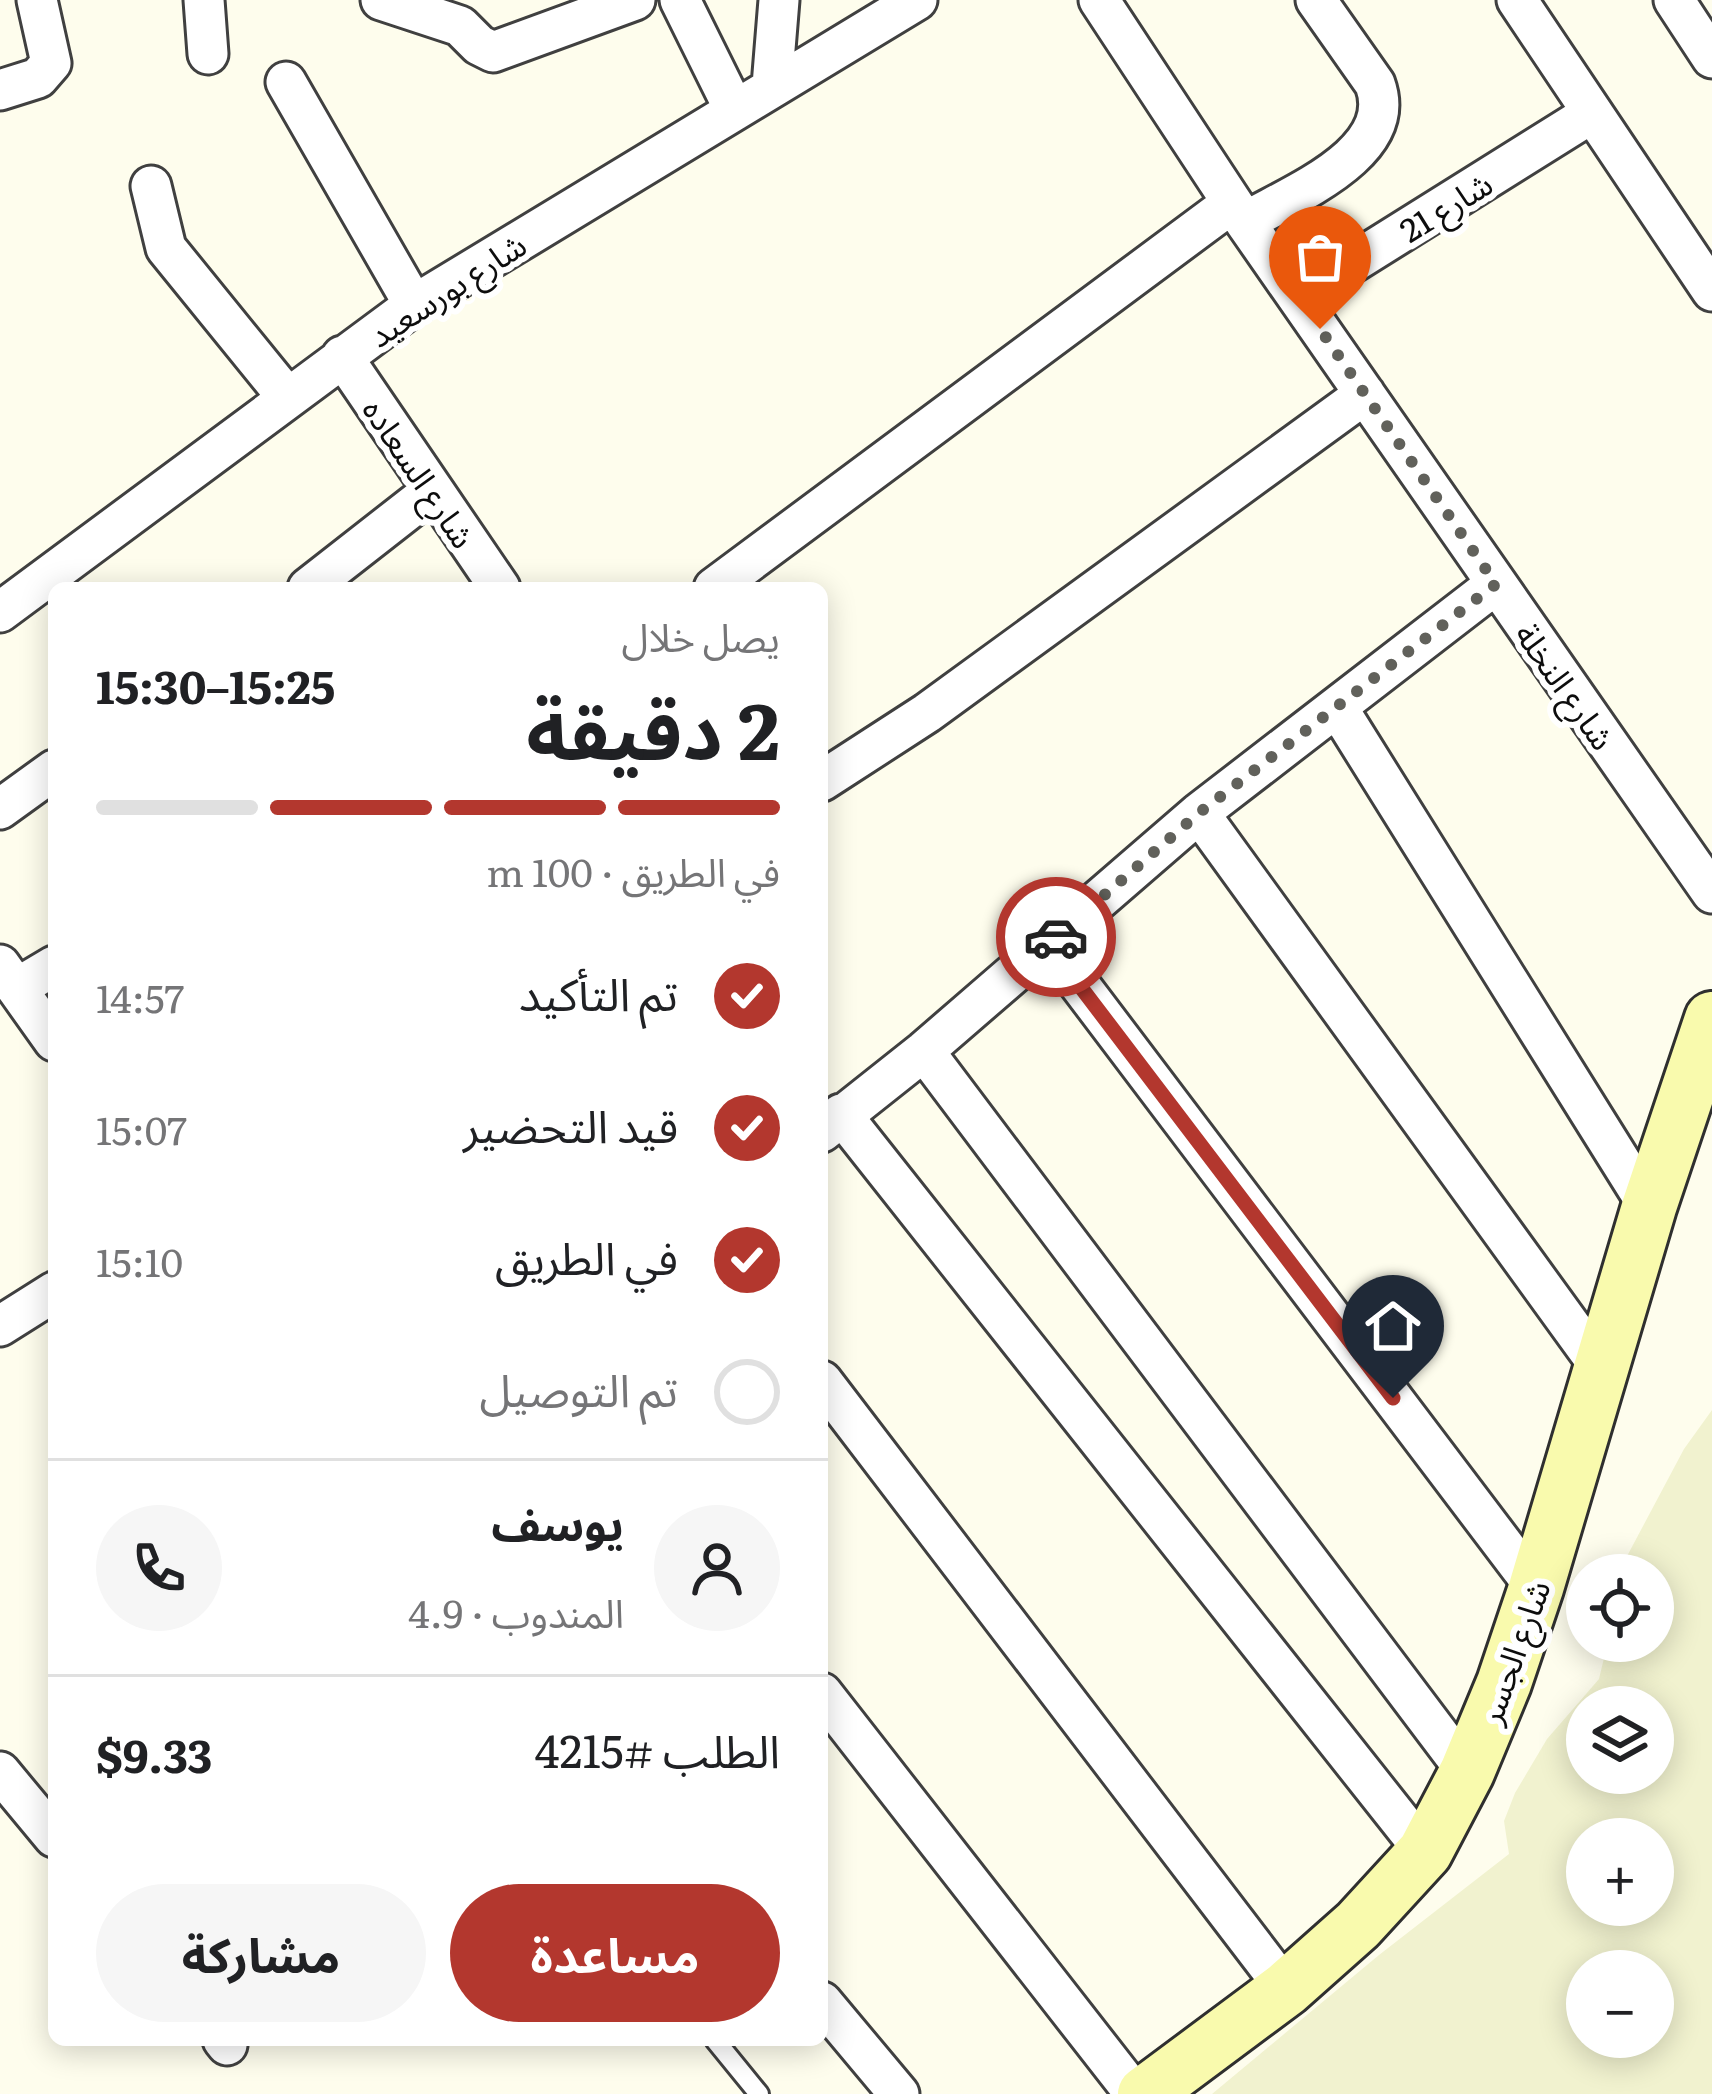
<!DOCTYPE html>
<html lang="ar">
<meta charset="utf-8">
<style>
body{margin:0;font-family:Literata,"Noto Sans Arabic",serif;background:#f6f6f6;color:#202124;direction:rtl;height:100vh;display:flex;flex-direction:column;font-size:45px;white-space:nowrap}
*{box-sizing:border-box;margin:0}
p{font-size:39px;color:#757577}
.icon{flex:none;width:66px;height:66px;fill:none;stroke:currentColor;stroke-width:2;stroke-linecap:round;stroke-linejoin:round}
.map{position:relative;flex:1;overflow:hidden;direction:ltr}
.drawer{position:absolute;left:48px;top:582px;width:780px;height:1464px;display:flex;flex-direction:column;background:#fff;border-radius:18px;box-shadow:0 6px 30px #0003;direction:rtl}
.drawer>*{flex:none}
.controls{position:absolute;left:1566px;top:1554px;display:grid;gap:24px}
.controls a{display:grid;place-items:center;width:108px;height:108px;border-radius:50%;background:#fff;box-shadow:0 6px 30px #0003;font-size:60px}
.pin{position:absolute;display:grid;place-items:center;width:102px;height:102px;color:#fff;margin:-123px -51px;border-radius:50% 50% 50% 0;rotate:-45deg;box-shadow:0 0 12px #0007}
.pin .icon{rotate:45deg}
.courier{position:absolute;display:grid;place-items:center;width:120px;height:120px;margin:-60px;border:9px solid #b3372e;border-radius:50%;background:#fff;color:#222;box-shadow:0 3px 15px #0007}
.headline em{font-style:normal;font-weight:700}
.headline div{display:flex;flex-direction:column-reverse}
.headline{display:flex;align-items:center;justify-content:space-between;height:204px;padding:0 48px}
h1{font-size:78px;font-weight:700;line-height:90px}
.bar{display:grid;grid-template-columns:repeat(4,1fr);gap:18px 12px;align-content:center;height:144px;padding:0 48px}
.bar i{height:15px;border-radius:9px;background:#e0e0e0}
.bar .on{background:#b3372e}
.bar p{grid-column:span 4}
.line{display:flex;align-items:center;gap:30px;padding:0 48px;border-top:3px solid #e0e0e0}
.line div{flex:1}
.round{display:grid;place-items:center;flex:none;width:126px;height:126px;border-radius:63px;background:#f6f6f6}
ol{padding:0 48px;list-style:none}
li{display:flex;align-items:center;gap:36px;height:132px}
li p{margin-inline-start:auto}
li .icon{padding:12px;border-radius:50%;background:#b3372e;color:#fff;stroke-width:4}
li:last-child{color:#757577}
li i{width:66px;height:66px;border:6px solid #e0e0e0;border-radius:50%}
.primary-button{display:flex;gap:24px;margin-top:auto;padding:24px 48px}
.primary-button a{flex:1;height:138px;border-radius:72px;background:#b3372e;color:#fff;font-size:48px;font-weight:700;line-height:138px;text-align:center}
.primary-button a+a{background:#f6f6f6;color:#202124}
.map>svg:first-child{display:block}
.farmland{fill:#f1f2cf;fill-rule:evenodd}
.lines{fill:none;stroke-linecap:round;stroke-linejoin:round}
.lane-casing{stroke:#404040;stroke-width:24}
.street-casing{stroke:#404040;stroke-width:45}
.secondary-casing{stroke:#2f2f2f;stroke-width:60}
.lane{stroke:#fff;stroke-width:18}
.street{stroke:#fff;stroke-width:39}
.secondary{stroke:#f9faad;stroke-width:54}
.done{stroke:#61615b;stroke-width:12;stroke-dasharray:0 21.6}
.route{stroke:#b3372e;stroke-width:15}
.labels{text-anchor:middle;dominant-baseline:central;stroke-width:12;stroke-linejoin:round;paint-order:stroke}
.street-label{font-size:33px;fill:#0d0d0d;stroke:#fff}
</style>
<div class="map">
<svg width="1712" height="2094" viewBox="0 0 1712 2094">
<rect width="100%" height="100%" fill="#fefded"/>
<path class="farmland" d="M1712 1410V2094H1212L1379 1955 1509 1854 1504 1821 1515 1793 1547 1739 1599 1679 1608 1641H1653V1575H1617L1684 1449ZM1587 1707H1653V1773H1587ZM1587 1839H1653V1905H1587ZM1587 1971H1653V2037H1587Z"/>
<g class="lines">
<g class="lane-casing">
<path id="lane" d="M715 2040 759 2094"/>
</g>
<g class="street-casing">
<path id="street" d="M204 0 208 54
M381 0 460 26 479 45 493 52 635 0
M680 0 734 109
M1099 0 1245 222 1712 893
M1517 0 1712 291
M1674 0 1712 58
M286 82 414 305
M772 86 779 0
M0 90 38 78 51 63 37 0
M151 186 166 248 287 397
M1245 222C1293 194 1400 153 1375 84L1316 0
M1298 297 1592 113
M342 356 500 588
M308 588 432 491
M714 588 1232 203
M0 612 414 305 917 0
M1337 707 1649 1207
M822 781 927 713 1365 394
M0 809 54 770
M1199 813 1601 1368
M1048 943 1536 1588
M0 965 54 1041
M17 988 54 966
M924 1051 1467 1772
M841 1114 1425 1852
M822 1132 924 1051 1199 813 1496 584
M0 1326 54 1292
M822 1381 1286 1989
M822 1693 1135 2094
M0 1772 54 1837
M822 2002 899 2094
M223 2040 227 2045"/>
</g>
<g class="secondary-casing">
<path id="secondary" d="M1145 2094 1286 1989 1358 1925 1425 1852 1467 1772 1504 1683 1536 1588 1649 1207 1712 1019"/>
</g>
<use href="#lane" class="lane"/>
<use href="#street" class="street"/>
<use href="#secondary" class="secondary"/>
</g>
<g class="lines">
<path class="done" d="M1056 937 1199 813 1496 584 1320 329"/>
<path class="route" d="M1056 937 1048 944 1393 1398"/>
</g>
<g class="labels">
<g class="street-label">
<text transform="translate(1445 205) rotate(-32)">شارع 21</text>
<text transform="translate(446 288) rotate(-33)">شارع بورسعيد</text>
<text transform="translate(421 472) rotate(56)">شارع السعاده</text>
<text transform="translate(1567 685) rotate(55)">شارع النخلة</text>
<text transform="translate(1512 1651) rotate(-70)">شارع الجسر</text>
</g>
</g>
</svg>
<div class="controls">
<a><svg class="icon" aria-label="locate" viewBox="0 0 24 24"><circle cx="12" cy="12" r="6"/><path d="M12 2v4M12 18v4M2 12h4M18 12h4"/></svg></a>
<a><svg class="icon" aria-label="layers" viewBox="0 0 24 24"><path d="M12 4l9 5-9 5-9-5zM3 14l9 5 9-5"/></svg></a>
<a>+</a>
<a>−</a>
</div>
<div class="pin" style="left:1320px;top:329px;background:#ea580c"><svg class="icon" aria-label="bag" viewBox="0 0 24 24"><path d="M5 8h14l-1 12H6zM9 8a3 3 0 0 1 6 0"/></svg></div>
<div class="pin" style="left:1393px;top:1398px;background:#1f2937"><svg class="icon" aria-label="home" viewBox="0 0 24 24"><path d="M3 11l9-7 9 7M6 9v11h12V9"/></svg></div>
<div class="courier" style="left:1056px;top:937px"><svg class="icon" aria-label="car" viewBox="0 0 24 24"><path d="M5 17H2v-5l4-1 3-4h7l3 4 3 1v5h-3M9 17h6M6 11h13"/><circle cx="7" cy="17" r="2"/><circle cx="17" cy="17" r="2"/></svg></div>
<section class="drawer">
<div class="headline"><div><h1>2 دقيقة</h1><p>يصل خلال</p></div><em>15:25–15:30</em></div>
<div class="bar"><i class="on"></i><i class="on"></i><i class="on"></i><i></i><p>في الطريق · 100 m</p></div>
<ol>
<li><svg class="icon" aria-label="check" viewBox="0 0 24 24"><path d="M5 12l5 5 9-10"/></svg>تم التأكيد<p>14:57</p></li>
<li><svg class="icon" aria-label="check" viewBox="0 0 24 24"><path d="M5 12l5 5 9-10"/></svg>قيد التحضير<p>15:07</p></li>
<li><svg class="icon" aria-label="check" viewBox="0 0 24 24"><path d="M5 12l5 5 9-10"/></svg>في الطريق<p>15:10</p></li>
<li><i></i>تم التوصيل</li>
</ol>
<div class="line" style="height:216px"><a class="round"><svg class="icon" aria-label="person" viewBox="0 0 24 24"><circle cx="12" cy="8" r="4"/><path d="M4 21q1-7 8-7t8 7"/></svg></a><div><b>يوسف</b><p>المندوب · 4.9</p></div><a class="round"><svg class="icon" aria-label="phone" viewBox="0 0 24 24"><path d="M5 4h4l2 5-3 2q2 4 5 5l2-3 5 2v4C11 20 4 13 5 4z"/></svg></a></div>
<div class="line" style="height:156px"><div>الطلب #4215</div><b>$9.33</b></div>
<div class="primary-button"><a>مساعدة</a><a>مشاركة</a></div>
</section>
</div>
